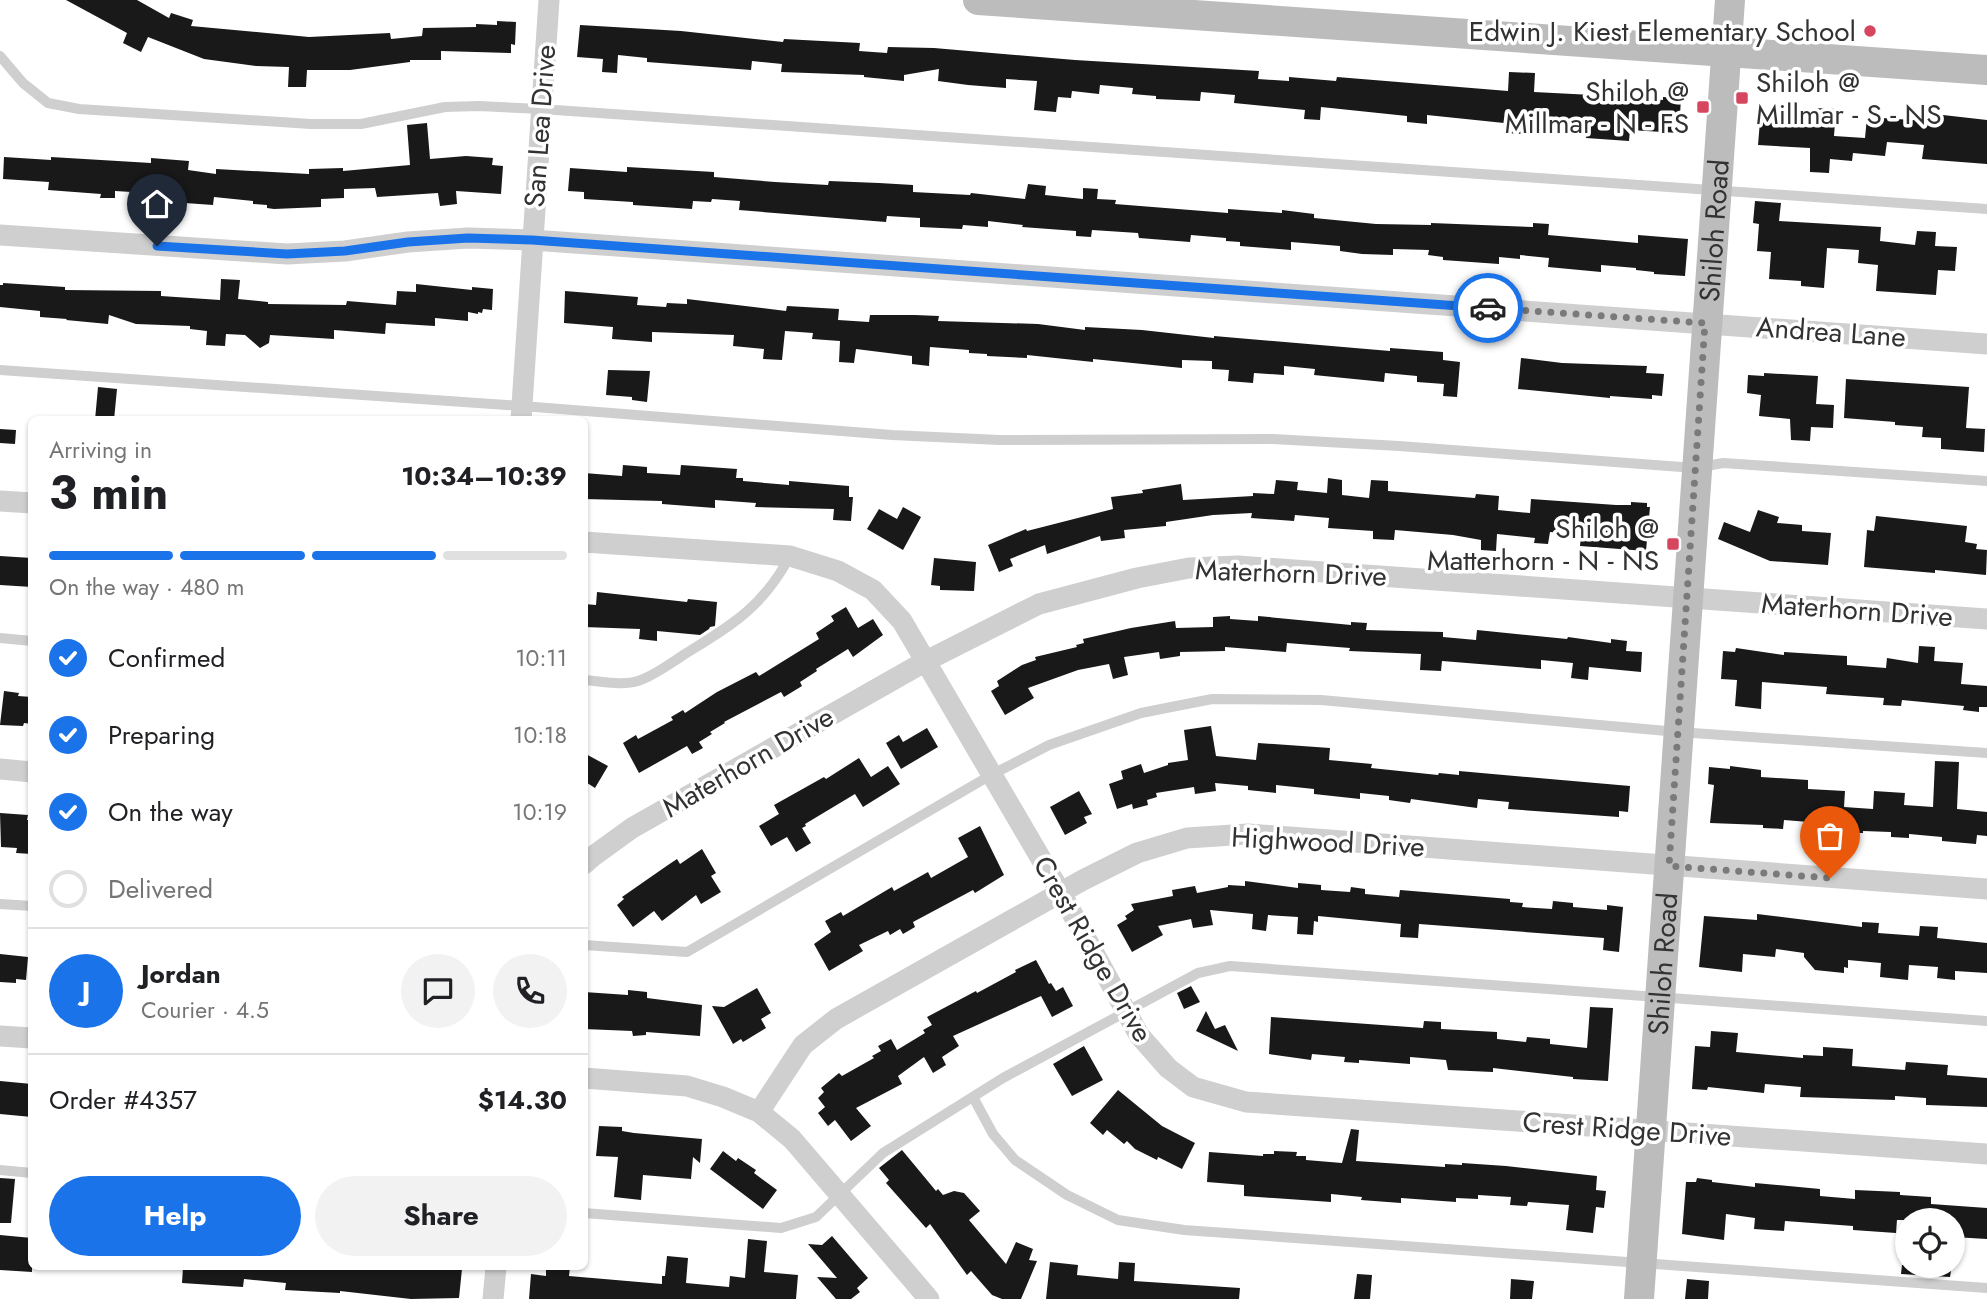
<!DOCTYPE html>
<meta charset="utf-8">
<style>
body{margin:0;font-family:Jost,sans-serif;background:#f2f2f2;color:#202124;height:100vh;display:flex;flex-direction:column;font-size:26px;white-space:nowrap}
*{box-sizing:border-box;margin:0}
p{font-size:23px;color:#757577}
.icon{flex:none;width:38px;height:38px;fill:none;stroke:currentColor;stroke-width:2;stroke-linecap:round;stroke-linejoin:round}
.map{position:relative;flex:1;overflow:hidden}
.drawer{position:absolute;left:28px;top:416px;width:560px;height:854px;display:flex;flex-direction:column;background:#fff;border-radius:10px;box-shadow:0 2px 5px #0004}
.drawer>*{flex:none}
.buttons{position:absolute;left:1895px;top:1208px;display:grid;gap:14px}
.buttons a{display:grid;place-items:center;width:70px;height:70px;border-radius:50%;background:#fff;box-shadow:0 2px 5px #0004;font-size:35px}
.pin{position:absolute;display:grid;place-items:center;width:60px;height:60px;color:#fff;margin:-72px -30px;border-radius:50% 50% 50% 0;rotate:-45deg;box-shadow:0 0 7px #0007}
.pin .icon{rotate:45deg}
.courier{position:absolute;display:grid;place-items:center;width:70px;height:70px;margin:-35px;border:5px solid #1a73e8;border-radius:50%;background:#fff;color:#222;box-shadow:0 2px 9px #0007}
.overview em{font-style:normal;font-weight:700}
.overview div{display:flex;flex-direction:column-reverse}
.overview{display:flex;align-items:center;justify-content:space-between;height:119px;padding:0 21px}
h1{font-size:46px;font-weight:700;line-height:52px}
.bar{display:grid;grid-template-columns:repeat(4,1fr);gap:10px 7px;align-content:center;height:84px;padding:0 21px}
.bar i{height:9px;border-radius:5px;background:#e0e0e0}
.bar .selected{background:#1a73e8}
.bar p{grid-column:span 4}
.line{display:flex;align-items:center;gap:18px;padding:0 21px;border-top:2px solid #e0e0e0}
.line div{flex:1}
.round{display:grid;place-items:center;flex:none;width:74px;height:74px;border-radius:37px;background:#f2f2f2}
ol{padding:0 21px;list-style:none}
li{display:flex;align-items:center;gap:21px;height:77px}
li p{margin-inline-start:auto}
li .icon{padding:7px;border-radius:50%;background:#1a73e8;color:#fff;stroke-width:4}
li:last-child{color:#757577}
li i{width:38px;height:38px;border:4px solid #e0e0e0;border-radius:50%}
.button{display:flex;gap:14px;margin-top:auto;padding:14px 21px}
.button a{flex:1;height:80px;border-radius:42px;background:#1a73e8;color:#fff;font-size:28px;font-weight:700;line-height:80px;text-align:center}
.button a+a{background:#f2f2f2;color:#202124}
.map>svg:first-child{display:block}
.building{fill:#191919}
.lines{fill:none;stroke-linecap:round;stroke-linejoin:round}
.lane{stroke:#cfcfcf;stroke-width:10}
.street{stroke:#cfcfcf;stroke-width:21}
.secondary{stroke:#bcbcbc;stroke-width:30}
.done{stroke:#7a7a7a;stroke-width:7;stroke-dasharray:0 12.6}
.route{stroke:#1a73e8;stroke-width:9}
.poi-dot{fill:#d6475f;stroke:#fff;stroke-width:2.5}
.labels{text-anchor:middle;dominant-baseline:central;stroke-width:7;stroke-linejoin:round;paint-order:stroke}
.poi-label{font-size:28px;fill:#323232;stroke:#fff;text-anchor:end}
.street-label{font-size:28px;fill:#323232;stroke:#fff}
</style>
<div class="map">
<svg width="1987" height="1299" viewBox="0 0 1987 1299">
<rect width="100%" height="100%" fill="#fff"/>
<path class="building" d="M66 0H137L169 18 171 13 193 20 191 26 309 37 390 33 391 39 422 36 423 28 476 27V24L497 25V21L516 22 515 45 511 44V53L441 51V60H410V62L350 70H307L306 87H288L289 67 256 66 204 59 148 37 141 52 123 43 127 33Z
M580 25 681 31 783 42 784 39 860 43 859 51 887 53 888 47 934 48 1075 60 1259 71 1258 79 1289 81V77L1336 81 1337 77 1508 91 1509 72 1535 73 1534 92 1612 96 1641 101V98L1663 100V97L1681 98 1679 133 1630 130 1629 141 1586 138 1587 128 1528 124H1524L1523 134 1503 133 1504 123 1427 115V124L1407 122V116L1321 107 1320 120 1304 119 1305 110 1234 103 1235 95 1201 92 1200 101 1156 99V96L1132 94 1133 88 1100 85 1099 94 1072 91 1071 98 1058 97 1056 112 1034 110 1037 81 1006 79V88L968 85 938 81 939 69 904 75V81L864 77V75L781 72 782 64 752 61 751 70 647 62V58L618 55 617 73 602 72 603 59 577 57Z
M1813 108 1836 109 1834 136 1865 138 1867 117 1942 122 1943 115 1987 120V164L1922 159 1924 145 1887 142 1885 156 1853 153 1852 161 1830 159 1829 173 1810 172V148L1758 145 1760 121 1791 125 1792 123 1812 124Z
M427 123 430 159 466 156 493 158 492 165 503 166 501 194 456 191 457 204 440 206 438 193 377 197 375 188 344 189V198L321 199V207L274 209 267 208V205L253 204V201L214 197 213 205 157 201V198H148V193L115 191V198H100L101 194 48 190 49 182 3 179 4 157 51 160V157L151 163V158L189 161 188 170 216 174V169L309 174V169L343 168V171L410 165 407 125Z
M627 167 714 172V177L775 182 828 185 829 181 879 183 913 185V192L970 195 971 193 1025 199 1028 184 1046 186 1045 195 1083 199V188L1098 189 1097 199 1116 200 1115 204 1228 213V209L1282 213V210L1314 214V218L1376 224 1431 225V223L1533 227V223L1549 224 1548 235 1638 243V235L1688 239 1685 276 1654 274V272L1636 270V268L1601 265V272L1548 267 1549 258 1520 255V259L1499 257V264L1443 260V257L1428 255 1429 250 1393 249V255L1362 254 1340 251V246L1291 242V250L1240 246V242L1226 241V238L1191 235 1190 242 1139 238 1138 233 1092 230 1091 237 1076 236V231L1022 227 1023 225 988 221V227L963 225 962 229 920 227V218L887 216 886 222 739 210 740 201 712 199 711 202 693 201 692 209 663 207 633 205V202L584 199V192L568 191 570 168 627 172Z
M1755 201 1781 203 1779 221 1881 227 1880 241 1915 245 1917 231 1936 232 1935 246 1957 247 1955 271 1938 270 1936 295 1876 291 1878 265 1858 263 1859 250 1827 248 1824 288 1801 286V281L1769 279 1771 252 1757 251 1759 224 1753 223Z
M221 279 240 280 238 299 268 302V304L346 305 347 301 396 305 397 291 416 292V284L472 290V287L493 289 492 310 483 309 482 313 478 312V314L468 312V321L435 318V326L386 323 385 334 334 330V339L270 335 269 343 260 348 245 335 226 334 225 346 206 345 207 331 190 329V326L136 324 109 315 108 324 66 320 67 319 40 317V311L0 307V285H3V283L65 287V290L161 291V296L220 300Z
M565 291 638 297 637 305 666 307 667 303 687 304V299L786 311 787 306 839 309 838 320 869 322 870 315H915L939 316 938 321 1038 324 1085 330V327L1142 330 1214 338V336L1390 351V348L1443 352V360L1460 362 1457 397 1443 396 1444 384 1417 382V376L1385 373 1384 382 1314 375 1315 369 1284 366V375L1254 373 1253 383 1228 381 1229 370 1212 369V361L1182 360V368L1093 359V362L1027 355V358L987 356V354L969 353V350L930 347 929 366 912 364V356L856 349 854 363 839 362 840 341 812 339 813 333 785 331 782 360 763 359 764 349 733 346 734 335 652 332V342L612 339 613 327 564 323Z
M1521 358 1562 363 1647 366 1646 373 1664 374 1662 396 1652 395V399L1610 396V398L1518 389Z
M608 370 650 371 647 402 632 400V397L606 395Z
M1764 373 1818 376 1816 404 1834 405 1833 428 1811 427 1810 441 1791 440 1790 419 1759 416 1761 395 1747 393 1748 375 1764 376Z
M1846 379 1969 387 1966 428 1985 429 1984 452 1941 449V438L1922 437 1923 427 1895 425V422L1844 418Z
M98 387 117 389 114 420H95Z
M0 429 16 430 15 444 0 443Z
M623 465 647 467V473L680 475 681 465 737 469 736 478H743V481L789 485V481L849 486V497H853L851 521 833 520 834 509 755 507 756 503 715 500V508L662 504V501L584 499V473L622 476Z
M1328 478 1342 480V495L1369 498 1371 480 1388 481V491L1475 498 1476 494 1499 496 1498 510 1530 513 1531 499 1616 505H1631V502L1647 503V507H1650L1646 551 1580 546 1581 535 1550 532 1548 544 1534 543 1535 538 1497 534 1496 551 1481 550V540L1453 535 1395 530 1394 540 1373 539V531L1328 528 1329 518 1295 515 1294 521 1251 518 1252 513 1213 515 1166 522V526L1124 530 1125 538 1101 541 1100 536 1047 554 1045 545 1010 559 1013 566 999 572 988 545 1026 529 1027 531 1113 509 1111 497 1143 493 1142 490 1181 484 1183 500 1253 496V493L1274 494 1276 480 1298 482 1297 490 1327 493Z
M903 507 921 517 903 550 867 529 879 509 897 519Z
M1758 510 1779 517 1777 523 1802 525V531L1831 533 1828 565 1770 561 1718 539 1724 522 1750 532Z
M1876 516 1967 526 1965 542 1977 544 1976 549 1987 550 1986 575 1935 570V573L1864 567 1867 530 1874 531Z
M0 556 32 558V587L0 585Z
M934 558 976 562 974 591 940 590V586L931 585Z
M597 592 687 602 688 599 717 602 715 626 710 627 709 629 700 635 657 631V641L639 639 640 629 584 627V604L596 605Z
M846 607 858 628 873 619 883 635 853 657 848 649 816 669 817 671 800 682 802 686 784 697 781 692 724 722 725 723 710 732 712 734 699 742 703 748 692 754 687 746 639 773 623 743 636 735 638 739 673 720 671 717 683 710 685 713 717 692 756 672 759 676 819 639 816 633 834 621 831 616Z
M1230 616V619L1258 621V616L1351 625V622L1367 623 1366 630 1443 632V637L1476 640 1477 630 1567 639 1568 637 1611 643V639L1627 641 1626 651 1642 652 1641 672 1589 667 1588 680 1571 678 1573 663 1541 660V669L1442 661 1441 671 1420 670 1421 654 1349 651 1350 648 1287 643 1286 652 1225 647V651L1180 652V656L1160 659 1159 652 1124 657 1128 675 1113 679 1109 664 1078 670 1028 688 1034 698 1005 715 991 691 999 686 997 681 1022 665 1036 660 1035 657 1077 647 1076 645 1084 643 1083 639 1131 628 1175 621 1176 628 1213 627V617Z
M1919 646 1935 647 1934 661 1963 663 1961 684 1987 686V707H1979V712L1963 710 1964 706 1902 700 1901 706 1883 705 1884 698 1826 694 1827 687 1762 682 1761 709 1735 706 1737 680 1721 679 1723 651 1735 652 1736 648 1784 655V652L1847 656V665L1886 668 1887 658 1918 663Z
M4 691 19 693 18 696 32 697V724L24 723 23 726 0 725Z
M1211 726 1216 756 1256 760 1258 743 1330 748 1329 760 1372 764 1371 768 1438 775 1439 773 1459 775V771L1630 786 1628 812 1619 811V817L1508 809 1509 802 1478 799 1477 808 1411 799 1410 803 1389 800V796L1360 793V799L1314 794V789L1276 785V793L1248 790V786L1215 783 1216 791 1195 794 1194 787 1156 793 1157 797 1147 800 1148 805 1133 809 1132 804 1117 809 1109 784 1123 779 1121 771 1141 764 1144 773 1168 765V763L1188 760 1184 730Z
M927 728 938 747 901 769 886 743 899 735 903 742Z
M584 753 608 766 595 788 584 781Z
M859 758 871 777 888 766 900 784 863 807 855 794 805 824 806 826 802 828 811 843 796 852 787 837 771 846 759 826 779 814 774 805 824 777 826 779Z
M1935 761 1959 762 1957 809 1987 812V836L1977 835 1976 844 1942 841V837L1909 834V838L1891 837V832L1863 831V833L1820 832 1821 823 1784 820 1783 829 1763 828V825L1710 823 1714 785 1708 784 1709 767 1730 769V766L1761 770V777L1808 780V789L1845 791 1844 807 1873 809 1874 791 1905 793 1904 805 1933 807Z
M1079 791 1092 814 1084 817 1087 823 1065 835 1050 807Z
M0 813 28 815 27 820H32V854L16 853 17 848 1 847Z
M980 826 1004 875 975 893 973 890 913 922 915 927 903 934 900 929 890 935 888 931 859 945 863 951 829 971 814 944 831 932 825 921 841 912 843 916 892 887 894 891 928 872 931 878 968 857 958 838Z
M702 849 716 873 711 876 721 892 701 904 696 895 662 921 654 911 633 927 617 905 624 899 622 897 668 865 677 859 680 864Z
M1245 881 1298 888V883L1321 885V890L1350 892 1351 887 1365 889V894L1399 897 1400 890 1510 899V902L1523 903 1522 907 1552 909 1553 901 1573 903V907L1607 910V905L1623 907 1619 952 1603 950 1604 938 1419 924 1418 938 1400 937 1401 924 1318 916V922L1314 921 1313 935 1297 934 1298 917 1268 915 1266 931 1252 929 1253 914 1210 910 1213 925 1193 928 1191 919 1158 926 1163 935 1132 952 1117 925 1127 919 1125 916 1134 910 1131 904 1173 896 1172 890 1195 886 1197 893 1228 887V885L1245 886Z
M1757 914 1862 927V922L1879 923 1878 933 1919 936 1920 926 1938 927 1937 938 1987 943V973L1955 971V980L1937 978 1938 967 1909 965 1908 980 1880 977 1881 963 1848 960V968L1844 967V973L1815 970 1804 957V953L1776 949 1775 957 1743 954 1742 972 1699 967 1704 916 1757 920Z
M0 954 28 957 26 980 16 979V983L0 982Z
M1036 960 1049 984 1051 983 1056 991 1063 987 1073 1006 1052 1017 1041 996 953 1036 959 1046 942 1057 946 1065 933 1073 924 1057 898 1076 902 1084 856 1108 871 1126 851 1141 835 1120 828 1126 818 1113 825 1107 818 1098 824 1092 821 1088 839 1073 842 1076 874 1058 872 1056 881 1051 878 1046 891 1039 897 1050 925 1033 923 1030 932 1025 927 1017 976 991 977 993 1016 972 1015 970Z
M1191 986 1200 1002 1184 1009 1177 993Z
M757 988 771 1013 761 1019 766 1028 743 1042 741 1039 733 1044 712 1006 724 1007Z
M628 990 647 992V998L702 1005 700 1036 646 1032V1035L633 1036 632 1031 584 1029V992L628 995Z
M1590 1007 1613 1008 1608 1081 1573 1079V1077L1493 1068V1072L1448 1070 1446 1060 1410 1057V1064L1359 1060V1063L1344 1062 1345 1057 1312 1054 1311 1060 1269 1054 1271 1017 1423 1028 1424 1021 1441 1022V1029L1497 1032V1039L1526 1042 1527 1037 1550 1039V1044L1587 1048Z
M1206 1011 1215 1029 1225 1025 1238 1051 1196 1031Z
M1711 1031 1738 1033 1736 1052 1803 1058V1055L1823 1056V1047L1853 1049 1852 1066 1905 1070 1906 1062 1948 1065 1947 1075 1987 1078V1107L1926 1105V1098L1895 1096V1100L1800 1097 1801 1087 1765 1084 1764 1093 1708 1087 1707 1090 1692 1089 1695 1046 1710 1047Z
M1084 1046 1103 1080 1072 1096 1053 1064Z
M0 1081 32 1084V1117L0 1114Z
M1118 1090 1162 1126 1195 1143 1182 1169 1158 1157 1157 1160 1135 1149 1127 1141 1124 1144 1107 1130 1103 1135 1090 1123Z
M599 1126 622 1127V1131L634 1133 702 1139 700 1163 693 1157 691 1179 643 1175 641 1200 614 1197 618 1157 596 1156Z
M1351 1129 1359 1130 1356 1161 1445 1167V1164L1462 1165V1163L1506 1166 1597 1176 1596 1190 1606 1191 1604 1208 1596 1207 1593 1233 1566 1230 1569 1205 1528 1202 1527 1206 1510 1205 1511 1197 1478 1195V1199L1456 1198V1202L1401 1198V1203L1361 1200 1362 1197 1331 1194V1202L1244 1196V1185L1207 1182 1209 1152 1263 1156V1154H1274V1151L1297 1152 1296 1156H1306V1160L1342 1163Z
M902 1150 936 1191 938 1189 943 1195 954 1191 964 1193 980 1211 969 1220 1006 1264 1016 1242 1033 1249 1029 1260 1037 1261 1021 1299H1002L992 1295 971 1271 967 1275 930 1224 926 1228 886 1183 889 1180 879 1168Z
M723 1151 736 1161 738 1158 756 1170 754 1173 777 1190 763 1209 710 1169Z
M0 1178 15 1179 11 1223H0Z
M1697 1178 1712 1180V1182L1755 1187V1183L1820 1189V1196L1855 1199V1190L1900 1192V1195L1931 1197V1204L1987 1208V1239L1953 1237V1220H1897L1896 1233 1853 1230V1226L1785 1221 1784 1231 1754 1229 1755 1218 1726 1214 1724 1240 1682 1234 1686 1182H1696Z
M0 1235 32 1238V1272L0 1270Z
M832 1236 868 1278 857 1288 860 1292 851 1299H836L817 1277 837 1278 808 1244 822 1245Z
M748 1239 767 1241 764 1272 798 1275 796 1299H529L531 1274 546 1276V1267H570L569 1276 662 1284V1276H665L667 1256 688 1258 686 1283 729 1287 730 1276 745 1278Z
M1050 1262 1078 1265 1077 1275 1118 1279 1119 1262 1135 1263 1134 1281 1240 1288 1239 1299H1046Z
M1902 1265H1952L1950 1277 1901 1274Z
M183 1267H446L462 1269 459 1298 411 1299 340 1291V1293L285 1290 286 1283 244 1279 243 1287 182 1283Z
M1357 1274 1372 1275 1370 1299H1354Z
M1511 1279 1534 1281 1532 1299H1510Z
M1687 1279 1709 1281 1708 1299H1685Z"/>
<g class="lines">
<path class="lane" d="M0 56 23 83 48 103 79 109 311 124H361L445 107 479 106 541 109 1987 209
M0 370 522 406 892 435 1000 440 1273 439 1399 446 1695 468 1723 463 1987 481
M0 638 32 641
M584 680C601 681 622 686 638 681 654 676 671 663 685 654 732 625 763 607 790 556
M0 904 32 906
M584 945 687 952 991 775 1049 745 1141 713 1212 699 1321 700 1678 732 1987 753
M973 1097 993 1134 1015 1160 1067 1195 1118 1220 1184 1230 1987 1288
M0 1170 32 1173
M584 1213 781 1228 816 1217 883 1153 1003 1078 1198 973 1230 966 1987 1021"/>
<path class="street" d="M0 235 287 254 345 251 408 242 468 238 532 240 1987 344
M521 420 549 0
M0 501 32 503
M584 542 790 556 838 571 873 590 902 621 1061 893 1139 1035 1168 1068 1193 1087 1246 1102 1987 1154
M0 769 32 772
M584 864 592 857 632 828 926 661 1039 604 1137 578 1189 568 1238 566 1987 619
M0 1036 32 1038
M584 1078 687 1086 723 1097 759 1112 792 1139 929 1299
M759 1112 803 1045 836 1019 1083 880 1137 853 1187 838 1248 834 1987 889
M493 1299 496 1267"/>
<g class="secondary">
<path d="M978 0 1987 70"/>
<path id="s1" d="M1639 1299 1730 0"/>
</g>
</g>
<g class="lines">
<path class="done" d="M1488 308 1705 323 1669 866 1830 878"/>
<path class="route" d="M157 246 287 254 345 251 408 242 468 238 532 240 1488 308"/>
</g>
<g class="poi-dot">
<circle cx="1870" cy="31" r="7"/>
<rect x="1735" y="91" width="14" height="14" rx="3.5"/>
<rect x="1696" y="100" width="14" height="14" rx="3.5"/>
<rect x="1666" y="537" width="14" height="14" rx="3.5"/>
</g>
<g class="labels">
<g class="poi-label">
<text x="1856" y="31">Edwin J. Kiest Elementary School</text>
<text x="1756" y="82" text-anchor="start">Shiloh @<tspan x="1756" dy="32">Millmar - S - NS</tspan></text>
<text x="1689" y="91">Shiloh @<tspan x="1689" dy="32">Millmar - N - FS</tspan></text>
<text x="1659" y="528">Shiloh @<tspan x="1659" dy="32">Matterhorn - N - NS</tspan></text>
</g>
<g class="street-label">
<text transform="translate(540 126) rotate(-86)">San Lea Drive</text>
<text stroke="none"><textPath href="#s1" startOffset="1071">Shiloh Road</textPath></text>
<text transform="translate(1831 332) rotate(4)">Andrea Lane</text>
<text transform="translate(1291 573) rotate(2)">Materhorn Drive</text>
<text transform="translate(1857 610) rotate(4)">Materhorn Drive</text>
<text transform="translate(748 762) rotate(-30)">Materhorn Drive</text>
<text transform="translate(1328 842) rotate(3)">Highwood Drive</text>
<text transform="translate(1093 949) rotate(60)">Crest Ridge Drive</text>
<text stroke="none"><textPath href="#s1" startOffset="336">Shiloh Road</textPath></text>
<text transform="translate(1627 1129) rotate(4)">Crest Ridge Drive</text>
</g>
</g>
</svg>
<div class="buttons">
<a><svg class="icon" aria-label="locate" viewBox="0 0 24 24"><circle cx="12" cy="12" r="6"/><path d="M12 2v4M12 18v4M2 12h4M18 12h4"/></svg></a>
</div>
<div class="pin" style="left:1830px;top:878px;background:#ea580c"><svg class="icon" aria-label="bag" viewBox="0 0 24 24"><path d="M5 8h14l-1 12H6zM9 8a3 3 0 0 1 6 0"/></svg></div>
<div class="pin" style="left:157px;top:246px;background:#1f2937"><svg class="icon" aria-label="home" viewBox="0 0 24 24"><path d="M3 11l9-7 9 7M6 9v11h12V9"/></svg></div>
<div class="courier" style="left:1488px;top:308px"><svg class="icon" aria-label="car" viewBox="0 0 24 24"><path d="M5 17H2v-5l4-1 3-4h7l3 4 3 1v5h-3M9 17h6M6 11h13"/><circle cx="7" cy="17" r="2"/><circle cx="17" cy="17" r="2"/></svg></div>
<section class="drawer">
<div class="overview"><div><h1>3 min</h1><p>Arriving in</p></div><em>10:34–10:39</em></div>
<div class="bar"><i class="selected"></i><i class="selected"></i><i class="selected"></i><i></i><p>On the way · 480 m</p></div>
<ol>
<li><svg class="icon" aria-label="check" viewBox="0 0 24 24"><path d="M5 12l5 5 9-10"/></svg>Confirmed<p>10:11</p></li>
<li><svg class="icon" aria-label="check" viewBox="0 0 24 24"><path d="M5 12l5 5 9-10"/></svg>Preparing<p>10:18</p></li>
<li><svg class="icon" aria-label="check" viewBox="0 0 24 24"><path d="M5 12l5 5 9-10"/></svg>On the way<p>10:19</p></li>
<li><i></i>Delivered</li>
</ol>
<div class="line" style="height:126px"><b class="round" style="background:#1a73e8;color:#fff">J</b><div><b>Jordan</b><p>Courier · 4.5</p></div><a class="round"><svg class="icon" aria-label="chat" viewBox="0 0 24 24"><path d="M4 5h16v11H9l-5 4z"/></svg></a><a class="round"><svg class="icon" aria-label="phone" viewBox="0 0 24 24"><path d="M5 4h4l2 5-3 2q2 4 5 5l2-3 5 2v4C11 20 4 13 5 4z"/></svg></a></div>
<div class="line" style="height:91px"><div>Order #4357</div><b>$14.30</b></div>
<div class="button"><a>Help</a><a>Share</a></div>
</section>
</div>
